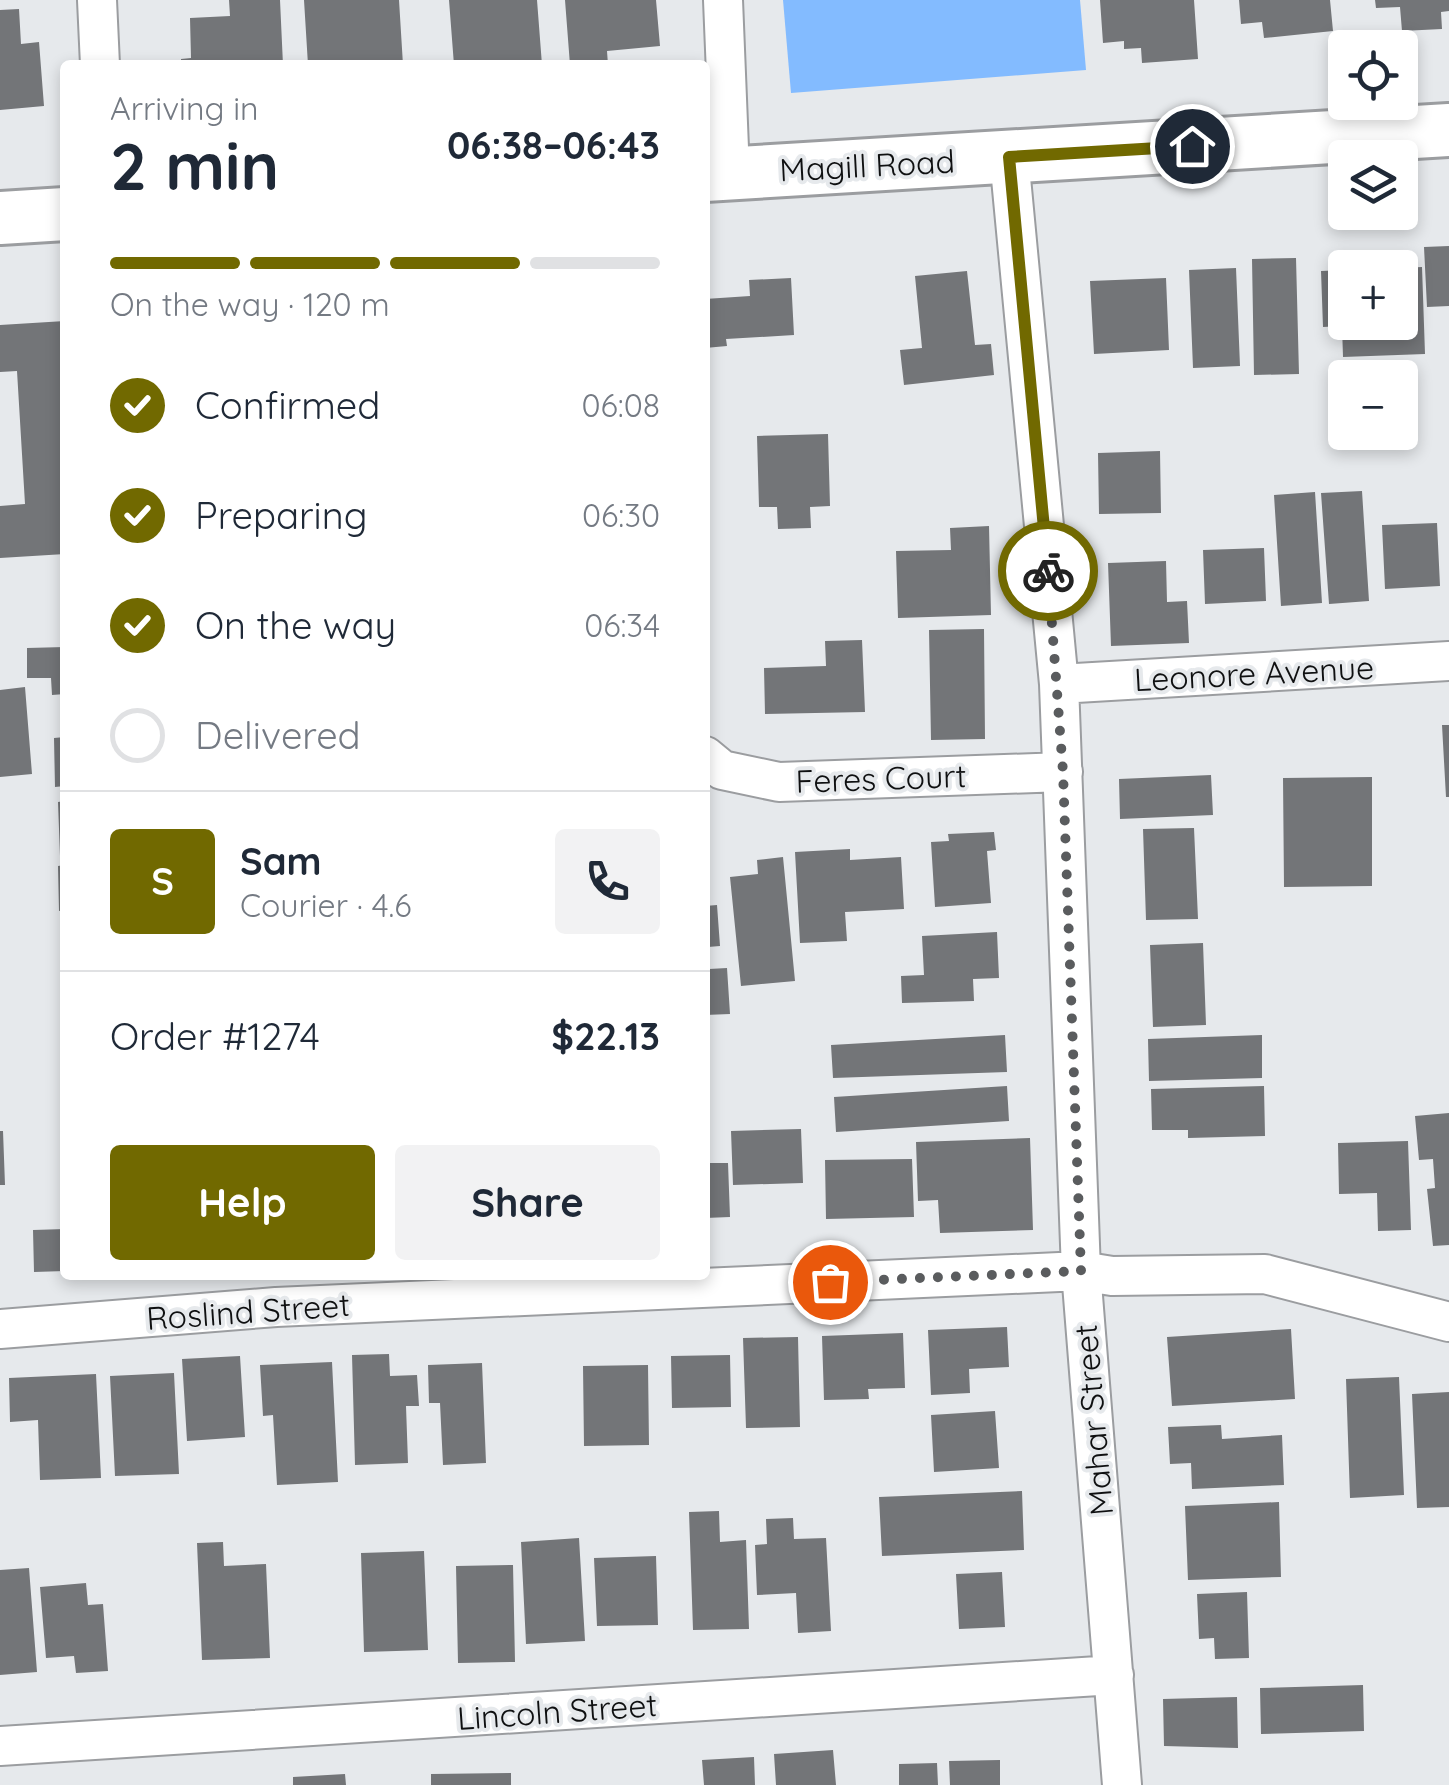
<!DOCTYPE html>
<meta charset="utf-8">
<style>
body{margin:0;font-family:Quicksand,sans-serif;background:#f2f2f3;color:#1f2937;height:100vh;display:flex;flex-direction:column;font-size:38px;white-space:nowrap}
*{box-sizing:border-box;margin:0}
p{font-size:32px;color:#747a83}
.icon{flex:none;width:55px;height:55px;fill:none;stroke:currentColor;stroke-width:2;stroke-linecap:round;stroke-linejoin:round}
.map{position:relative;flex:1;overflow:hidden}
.sheet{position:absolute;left:60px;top:60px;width:650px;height:1220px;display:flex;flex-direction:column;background:#fff;border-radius:10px;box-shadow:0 5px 15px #0003}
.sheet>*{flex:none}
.controls{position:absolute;left:1328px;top:30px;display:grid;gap:20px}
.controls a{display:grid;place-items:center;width:90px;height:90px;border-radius:10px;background:#fff;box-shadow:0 5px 15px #0003;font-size:50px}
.pin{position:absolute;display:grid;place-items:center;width:85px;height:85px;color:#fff;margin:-42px;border:5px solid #fff;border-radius:50%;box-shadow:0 2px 10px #0007}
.courier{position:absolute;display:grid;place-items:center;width:100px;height:100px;margin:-50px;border:8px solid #716900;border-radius:50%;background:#fff;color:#222;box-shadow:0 2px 12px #0007}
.summary em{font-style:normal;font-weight:700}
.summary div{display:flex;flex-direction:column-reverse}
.summary{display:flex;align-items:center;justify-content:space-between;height:170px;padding:0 50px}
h1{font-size:65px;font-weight:700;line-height:75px}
.bar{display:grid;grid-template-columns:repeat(4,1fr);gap:15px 10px;align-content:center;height:120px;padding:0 50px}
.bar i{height:12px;border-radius:8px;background:#e0e1e3}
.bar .active{background:#716900}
.bar p{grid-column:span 4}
.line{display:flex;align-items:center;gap:25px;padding:0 50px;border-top:2px solid #e0e1e3}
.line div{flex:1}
.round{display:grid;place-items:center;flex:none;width:105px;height:105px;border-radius:10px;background:#f2f2f3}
ol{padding:0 50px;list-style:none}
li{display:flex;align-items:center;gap:30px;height:110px}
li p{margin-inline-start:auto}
li .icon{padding:10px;border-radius:50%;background:#716900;color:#fff;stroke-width:4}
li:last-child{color:#747a83}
li i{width:55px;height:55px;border:5px solid #e0e1e3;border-radius:50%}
.action{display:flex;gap:20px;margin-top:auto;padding:20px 50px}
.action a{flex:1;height:115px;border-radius:10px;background:#716900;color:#fff;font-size:40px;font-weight:700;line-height:115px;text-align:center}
.action a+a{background:#f2f2f3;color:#1f2937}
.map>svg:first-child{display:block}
.green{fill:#83bbff}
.building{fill:#737578}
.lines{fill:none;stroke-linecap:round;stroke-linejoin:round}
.minor-casing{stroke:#9b9da0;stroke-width:42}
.secondary-casing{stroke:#9b9da0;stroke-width:58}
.minor{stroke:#fff;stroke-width:38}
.secondary{stroke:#fff;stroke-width:52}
.done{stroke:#5a5c5e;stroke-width:10;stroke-dasharray:0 18}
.route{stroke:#716900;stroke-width:12}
.labels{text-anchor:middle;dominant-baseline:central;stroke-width:8;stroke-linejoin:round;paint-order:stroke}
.street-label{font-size:32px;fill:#0f1011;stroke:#e6e9ec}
</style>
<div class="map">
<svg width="1449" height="1785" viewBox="0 0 1449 1785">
<rect width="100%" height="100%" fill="#e6e9ec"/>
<path class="green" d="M783 0H1080L1086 70 791 93Z"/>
<path class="building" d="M229 0H280L283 65H181V59L191 58 190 18 230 16Z
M304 0H399L403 65H308Z
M449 0H537L542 65H454Z
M565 0H656L660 46 607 51 608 65H570Z
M1100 0H1194L1198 59 1142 63 1141 48 1124 49V41L1103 43Z
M1239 0H1330L1333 31 1264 38 1262 22 1241 24Z
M1375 0H1449V11L1441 12 1442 29 1402 31 1400 7 1376 8Z
M19 9 21 44 39 42 44 106 0 110V10Z
M1449 246V306L1427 307 1424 247Z
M1296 258 1299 374 1254 375 1252 259Z
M1422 267 1425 354 1343 357 1342 326 1323 327 1321 271 1345 270V322H1400V268Z
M1236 268 1240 366 1193 368 1189 270Z
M967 271 975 345 991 344 994 375 904 385 900 350 922 348 915 276Z
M791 278 794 335 726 339 727 346 705 348V299L750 296 749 280Z
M1166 278 1169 350 1094 354 1090 281Z
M65 321V354H60L65 554 0 558V506L25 504 17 371 0 372V325Z
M828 434 830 506 810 507 811 528 778 529 777 507H759L757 436Z
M1160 451 1161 513 1099 514 1098 453Z
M1362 491 1369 601 1329 604 1321 493Z
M1315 492 1322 603 1281 606 1274 495Z
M1437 523 1440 586 1385 589 1382 525Z
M989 526 991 615 898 618 896 551 951 550 950 528Z
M1264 548 1266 601 1205 604 1203 550Z
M1166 561 1167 602 1187 601 1189 643 1111 646 1108 563Z
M984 629 985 739 931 740 929 630Z
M862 640 865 712 765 714 764 668 826 666 825 641Z
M65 647V694L52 695 51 678H27V648Z
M25 687 32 774 0 777V690Z
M1442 725H1449V797H1446Z
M65 737V786L55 787 54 738Z
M1211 775 1213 815 1120 819 1119 779Z
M1372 777V886L1284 887 1283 778Z
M65 801V856H60L58 802Z
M1194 828 1198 919 1146 920 1143 829Z
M994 832 996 850 987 851 991 903 935 907 931 842 949 841 948 834Z
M850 849V860L901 857 904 909 845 912 847 941 800 943 795 852Z
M783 857 795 981 741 986 730 877 758 874 757 860Z
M65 865V910L59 911 58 866Z
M717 905 720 946 708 947 709 969 727 968 730 1014 705 1015V906Z
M997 932 999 978 973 979 974 1001 902 1003 901 976 924 975 922 936Z
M1203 943 1206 1025 1153 1027 1150 945Z
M1005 1035 1007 1072 833 1078 831 1045Z
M1262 1035V1078L1149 1081 1148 1039Z
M1007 1086 1009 1121 836 1132 834 1097Z
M1264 1086 1265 1136 1188 1138V1130H1152L1151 1089Z
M1449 1113V1245L1433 1246 1427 1189 1435 1188 1433 1159 1419 1160 1415 1116Z
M801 1129 803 1183 733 1185 731 1131Z
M0 1131H3L5 1185H0Z
M1030 1138 1033 1230 940 1233 938 1200 918 1201 916 1142Z
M1408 1141 1411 1230 1378 1231 1377 1193 1339 1194 1338 1143Z
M912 1159 914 1217 826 1219 825 1160Z
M705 1163H728L730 1217 705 1218Z
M65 1229V1271L34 1272 33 1230Z
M1007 1327 1009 1367 969 1369 970 1393 931 1395 928 1330Z
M1291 1329 1295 1399 1172 1406 1167 1337Z
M903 1333 905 1388 868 1389 869 1399 824 1400 822 1336Z
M798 1337 800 1427 746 1428 743 1338Z
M389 1354 390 1376 417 1375 419 1406H406L408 1463 355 1465 352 1355Z
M730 1355 731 1407 672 1408 671 1356Z
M240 1356 245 1437 187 1441 182 1359Z
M332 1362 338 1482 277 1485 273 1415 263 1416 260 1365Z
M482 1363 486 1463 443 1465 440 1403H429L428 1365Z
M648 1365 649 1445 584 1446 583 1366Z
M174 1373 179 1474 115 1476 110 1376Z
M96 1374 101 1478 40 1480 38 1420 10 1422 9 1378Z
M1399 1377 1404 1495 1350 1498 1346 1379Z
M1449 1392V1507L1417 1508 1412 1394Z
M995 1411 999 1468 934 1472 931 1415Z
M1221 1425 1222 1439 1282 1435 1284 1485 1192 1489 1191 1463 1170 1464 1168 1427Z
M1022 1491 1024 1550 882 1556 879 1497Z
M1279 1502 1281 1577 1188 1580 1185 1506Z
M719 1511 720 1542 746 1540 749 1629 693 1630 689 1512Z
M793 1518 794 1539 826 1538 831 1631 798 1633 796 1593 757 1595 755 1545 767 1544 766 1519Z
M579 1538 585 1641 526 1644 521 1542Z
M223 1542 224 1566 266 1564 270 1658 202 1660 197 1543Z
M424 1551 428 1650 364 1652 361 1553Z
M656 1556 658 1625 597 1626 594 1558Z
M513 1565 515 1662 458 1663 456 1566Z
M29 1568 37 1672 0 1675V1570Z
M1002 1572 1005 1627 959 1629 956 1574Z
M86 1583 88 1605 103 1604 108 1671 76 1673 74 1656 46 1658 40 1587Z
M1247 1592 1249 1658 1215 1659 1214 1638 1199 1639 1197 1594Z
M1363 1685 1364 1731 1261 1734 1260 1688Z
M1237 1697 1238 1748 1164 1746 1163 1699Z
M833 1750 836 1785H776L774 1754Z
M754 1757 755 1785H704L702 1760Z
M1000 1760V1785H950L949 1761Z
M937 1763 938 1785H899V1764Z
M511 1773V1785H431V1774Z
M345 1774 346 1785H293V1777Z"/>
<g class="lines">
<g class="minor-casing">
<path id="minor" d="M97 0 100 65
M723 0 730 173
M1009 157 1059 684 1081 1271 1122 1785
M1059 684 1449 661
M705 756 722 770 779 782 1063 772
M0 1329 276 1307 1081 1271 1112 1276 1265 1274 1449 1322
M0 1746 1114 1675"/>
</g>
<g class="secondary-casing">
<path id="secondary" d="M705 175 1449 130
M0 218 65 214"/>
</g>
<use href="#minor" class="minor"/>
<use href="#secondary" class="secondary"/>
</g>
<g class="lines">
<path class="done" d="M830 1282 1081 1271 1063 772 1048 571"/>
<path class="route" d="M1048 571 1009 157 1192 146"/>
</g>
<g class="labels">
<g class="street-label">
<text transform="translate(867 165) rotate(-3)">Magill Road</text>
<text transform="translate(1254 673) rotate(-3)">Leonore Avenue</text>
<text transform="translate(881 778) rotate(-2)">Feres Court</text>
<text transform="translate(248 1311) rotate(-4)">Roslind Street</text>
<text transform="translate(1093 1420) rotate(-95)">Mahar Street</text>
<text transform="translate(557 1711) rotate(-4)">Lincoln Street</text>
</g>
</g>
</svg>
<div class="controls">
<a><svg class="icon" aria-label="locate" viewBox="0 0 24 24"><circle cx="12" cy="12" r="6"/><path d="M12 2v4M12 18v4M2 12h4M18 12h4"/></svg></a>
<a><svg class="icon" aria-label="layers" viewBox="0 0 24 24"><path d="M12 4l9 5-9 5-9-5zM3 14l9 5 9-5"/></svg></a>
<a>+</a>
<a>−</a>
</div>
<div class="pin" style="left:830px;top:1282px;background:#ea580c"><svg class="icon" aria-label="bag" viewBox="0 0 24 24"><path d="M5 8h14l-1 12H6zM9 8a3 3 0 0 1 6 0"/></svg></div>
<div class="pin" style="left:1192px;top:146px;background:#1f2937"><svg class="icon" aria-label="home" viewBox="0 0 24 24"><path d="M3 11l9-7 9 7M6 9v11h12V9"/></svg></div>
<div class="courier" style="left:1048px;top:571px"><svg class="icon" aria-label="bike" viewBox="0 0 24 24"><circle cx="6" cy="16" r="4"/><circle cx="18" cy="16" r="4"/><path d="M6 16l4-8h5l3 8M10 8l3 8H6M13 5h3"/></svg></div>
<section class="sheet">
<div class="summary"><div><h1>2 min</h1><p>Arriving in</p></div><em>06:38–06:43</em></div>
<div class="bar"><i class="active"></i><i class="active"></i><i class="active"></i><i></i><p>On the way · 120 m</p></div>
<ol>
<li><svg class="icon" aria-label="check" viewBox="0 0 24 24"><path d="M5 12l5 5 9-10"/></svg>Confirmed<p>06:08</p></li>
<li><svg class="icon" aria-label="check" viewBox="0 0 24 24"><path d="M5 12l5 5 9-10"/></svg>Preparing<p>06:30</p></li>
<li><svg class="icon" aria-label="check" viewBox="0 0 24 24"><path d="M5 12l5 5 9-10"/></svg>On the way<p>06:34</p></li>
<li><i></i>Delivered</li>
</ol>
<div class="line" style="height:180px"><b class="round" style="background:#716900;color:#fff">S</b><div><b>Sam</b><p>Courier · 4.6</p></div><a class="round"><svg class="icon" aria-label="phone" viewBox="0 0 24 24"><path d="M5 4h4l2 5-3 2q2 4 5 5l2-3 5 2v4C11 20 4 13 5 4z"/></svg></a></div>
<div class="line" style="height:130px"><div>Order #1274</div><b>$22.13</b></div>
<div class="action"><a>Help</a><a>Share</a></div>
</section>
</div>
